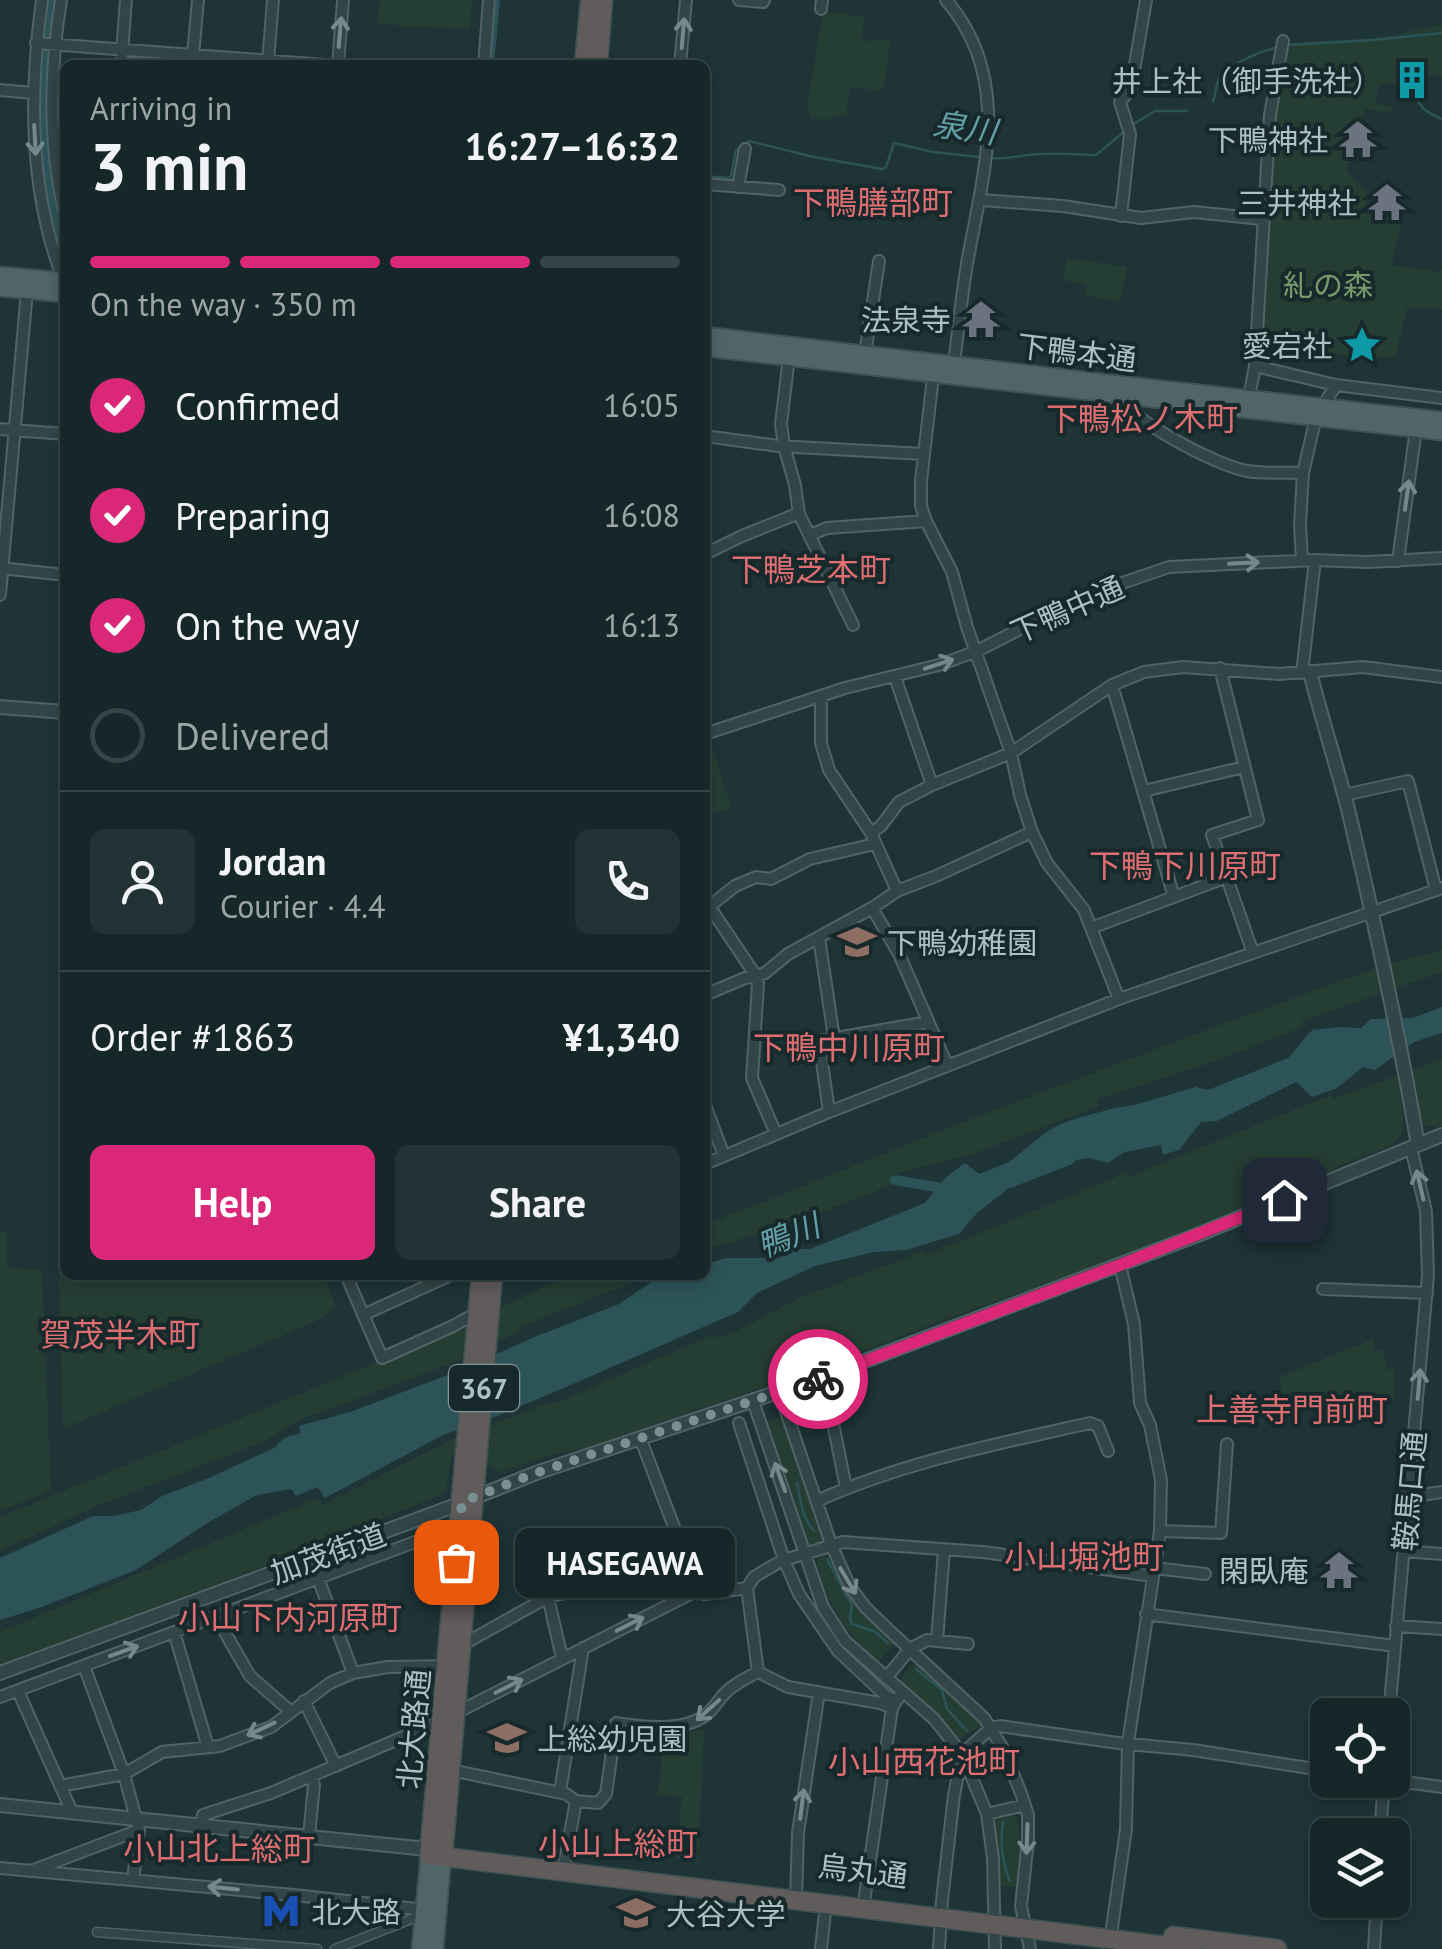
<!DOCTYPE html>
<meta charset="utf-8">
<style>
body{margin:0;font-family:"PT Sans","Noto Sans JP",sans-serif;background:#233335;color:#f1f3f6;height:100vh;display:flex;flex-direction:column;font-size:38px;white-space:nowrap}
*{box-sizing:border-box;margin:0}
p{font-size:32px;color:#9ea5a8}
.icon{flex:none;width:55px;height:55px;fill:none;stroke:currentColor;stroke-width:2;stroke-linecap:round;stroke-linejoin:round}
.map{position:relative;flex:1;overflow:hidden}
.details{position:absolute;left:60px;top:60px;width:650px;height:1220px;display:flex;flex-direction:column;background:#162729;border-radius:15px;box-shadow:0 5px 15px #0003,0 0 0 2px #354446}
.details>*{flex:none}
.controls{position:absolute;left:1310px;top:1698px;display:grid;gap:20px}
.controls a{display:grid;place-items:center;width:100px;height:100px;border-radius:15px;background:#162729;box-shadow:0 5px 15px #0003,0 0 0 2px #354446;font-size:50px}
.pin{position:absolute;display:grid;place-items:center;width:85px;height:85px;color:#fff;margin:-42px;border-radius:20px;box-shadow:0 5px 15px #0006}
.courier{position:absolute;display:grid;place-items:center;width:100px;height:100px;margin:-50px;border:8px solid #db2777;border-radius:50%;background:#fff;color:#222;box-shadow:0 2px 12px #0007}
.bubble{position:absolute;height:70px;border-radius:15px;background:#162729;box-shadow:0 5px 15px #0003,0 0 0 2px #354446;font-size:32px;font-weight:700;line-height:70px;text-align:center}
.summary em{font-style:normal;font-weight:700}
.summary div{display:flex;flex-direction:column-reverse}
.summary{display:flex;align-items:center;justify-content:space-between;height:170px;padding:0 30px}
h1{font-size:65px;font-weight:700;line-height:75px}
.bar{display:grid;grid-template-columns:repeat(4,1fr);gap:15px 10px;align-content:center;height:120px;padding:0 30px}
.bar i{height:12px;border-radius:8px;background:#354446}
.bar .selected{background:#db2777}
.bar p{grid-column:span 4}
.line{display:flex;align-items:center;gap:25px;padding:0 30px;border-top:2px solid #354446}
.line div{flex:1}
.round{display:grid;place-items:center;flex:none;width:105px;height:105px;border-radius:15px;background:#233335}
ol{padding:0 30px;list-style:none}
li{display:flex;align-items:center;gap:30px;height:110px}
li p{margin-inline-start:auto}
li .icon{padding:10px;border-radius:50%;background:#db2777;color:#fff;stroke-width:4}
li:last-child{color:#9ea5a8}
li i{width:55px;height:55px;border:5px solid #354446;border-radius:50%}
.button{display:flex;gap:20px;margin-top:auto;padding:20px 30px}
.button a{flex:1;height:115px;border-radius:15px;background:#db2777;color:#fff;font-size:40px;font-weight:700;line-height:115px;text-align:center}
.button a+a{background:#233335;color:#f1f3f6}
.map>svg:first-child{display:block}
.green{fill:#253e33}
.water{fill:#2c5458}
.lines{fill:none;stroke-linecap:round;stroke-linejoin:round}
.stream{stroke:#2c5458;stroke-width:2.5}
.canal{stroke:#2c5458;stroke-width:10}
.river{stroke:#2c5458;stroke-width:18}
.pedestrian-casing{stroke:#506366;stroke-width:11}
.minor-casing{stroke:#506366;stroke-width:14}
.tertiary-casing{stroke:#506366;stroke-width:16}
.primary-casing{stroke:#3f5154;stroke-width:19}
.trunk-casing{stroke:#3d5052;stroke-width:21}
.pedestrian{stroke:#324548;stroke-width:8}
.minor{stroke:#324548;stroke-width:10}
.tertiary{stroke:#324548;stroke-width:12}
.primary{stroke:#506568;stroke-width:15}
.trunk{stroke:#5f5c5b;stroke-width:18}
.oneway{stroke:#75898d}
.done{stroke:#7a9093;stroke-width:10;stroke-dasharray:0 18}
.route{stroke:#db2777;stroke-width:12}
.labels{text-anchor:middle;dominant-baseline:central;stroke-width:8;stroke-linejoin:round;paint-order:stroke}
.shield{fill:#18292c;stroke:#809397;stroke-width:2.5}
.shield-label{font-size:28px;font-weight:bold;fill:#acc1c5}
.poi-label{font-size:30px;fill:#acc1c5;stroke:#18292c;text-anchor:end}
.park-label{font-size:30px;fill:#769b6b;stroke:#18292c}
.street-label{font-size:30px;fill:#acc1c5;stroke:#18292c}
.water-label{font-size:32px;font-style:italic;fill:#639fa6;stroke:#18292c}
.neighbourhood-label{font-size:32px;fill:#de6e71;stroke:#18292c}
</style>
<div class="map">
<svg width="1442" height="1949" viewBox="0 0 1442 1949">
<rect width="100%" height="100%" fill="#1e3437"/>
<path class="green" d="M380 0H476L472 2 470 29 378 24Z
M823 12 865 17 861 41 890 40 884 88 875 90 850 87 846 116 839 115 827 120 811 118 807 108Z
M1442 24V77L1432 75 1378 86 1376 104 1396 107 1388 113 1364 109 1347 171 1367 192 1365 212 1401 220 1392 265 1439 272 1442 270V309L1407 308 1395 357 1355 358 1258 338 1279 73 1292 43 1385 37Z
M1067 258 1127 267 1120 302 1086 295 1087 285 1063 280Z
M706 737 710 739 731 808 705 816Z
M1442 950V972L1302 1021 1303 1027 1207 1064 1098 1099 1099 1106 967 1156 891 1175 894 1184 804 1219 705 1250V1224L756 1205 968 1120 1212 1028 1379 967Z
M1442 1059V1126L1428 1127 1422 1124 1416 1085 1399 1090C1400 1103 1406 1119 1402 1131 1395 1154 1351 1155 1333 1170L1149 1247 927 1326 826 1366 585 1448 551 1455 499 1472 487 1464 488 1442 451 1457 446 1493 246 1573 0 1665V1632L318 1498 323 1505 453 1439 554 1401 556 1403 714 1334 716 1338 737 1331 799 1298 922 1252 924 1256 1126 1173 1128 1177 1331 1095 1333 1099Z
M0 1231 7 1232V1267L42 1271 51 1490 0 1512Z
M65 1237V1275H323L336 1307 323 1318 63 1429 58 1243Z
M573 1275H651L520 1327 521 1331 450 1364 300 1420 263 1442 97 1506 0 1551V1517L451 1332 544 1287Z
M1373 1339 1374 1351H1384L1387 1370H1394V1398L1384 1399V1406L1340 1411 1337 1405 1285 1412 1279 1377Z
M781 1416 824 1538 822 1542 812 1545 809 1543 767 1421Z
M824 1554 829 1555C847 1592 864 1615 894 1643L878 1663C843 1628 829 1609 816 1561L817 1558Z
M914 1664 919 1665 975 1717 979 1724 977 1728 961 1739H957L934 1713 902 1685 901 1680 910 1666Z
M704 1728 698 1861 675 1858 682 1797 658 1794 664 1737 690 1733Z
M1014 1816 1018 1819 1021 1854 1016 1887 1000 1885 995 1823 997 1819Z"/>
<path class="water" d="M1442 1007V1033L1414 1042 1375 1070 1363 1067 1337 1088 1312 1097 1296 1082 1217 1121 1201 1122 1179 1150 1163 1155 1161 1145 1125 1152 1107 1163 1090 1158 1037 1166 977 1213 959 1234 906 1250 874 1252 815 1266 757 1293 738 1312 559 1390 487 1420 445 1434 325 1498 318 1487 296 1496 291 1489 257 1495 209 1522 136 1570 42 1607 0 1620V1558L93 1516H114L141 1510 162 1496 209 1478 274 1448 284 1438 301 1433 299 1426 350 1412 453 1373 537 1336 619 1304 660 1276 705 1275V1264L727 1258H779L795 1249H810L925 1203 946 1177 965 1163 979 1174 1009 1162 1049 1130 1068 1121 1114 1108 1134 1105 1196 1087 1208 1090 1288 1058 1312 1030 1339 1027 1361 1028 1371 1019 1413 1018Z"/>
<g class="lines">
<path class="stream" d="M1287 45 1373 40 1442 33
M1416 96C1420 109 1430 114 1442 119
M1213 102C1216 94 1215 85 1220 78 1233 62 1260 51 1279 47
M1132 125 1155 111H1187
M988 158C1005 160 1021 155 1038 154 1057 153 1076 154 1096 155L1126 130
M705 176 728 178 731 176 736 150 749 141 814 157 882 169 886 167 894 143 933 152 980 157
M797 1483C801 1500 801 1517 814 1531
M827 1559 852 1605 850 1618 852 1624 876 1632 888 1643
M916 1669 942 1690 947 1709 967 1731
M1003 1822C1000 1840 1002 1864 1010 1881"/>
<path class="canal" d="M51 0C43 53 43 104 47 157 50 191 53 225 65 258
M489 65 495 0
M895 1180 948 1189"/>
<path class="river" d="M1009 1179 1068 1156"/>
<g class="pedestrian-casing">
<path id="pedestrian" d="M97 1932 317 1949
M335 1949 414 1918"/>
</g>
<g class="minor-casing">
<path id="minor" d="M42 0C29 95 29 191 64 282
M61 0C50 69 48 146 65 214
M739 0 763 2 764 0
M946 0C1014 79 983 172 967 264 961 299 958 335 953 370
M821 9 822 0
M36 43 326 65
M193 55 198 0
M268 61 273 0
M121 65 126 0
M338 65 343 0
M484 65 489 0
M680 65 686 0
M0 90 33 93
M705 184 779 190
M738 187 745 149
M981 200 1063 206 1141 218 1194 212 1262 219
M1121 216 1130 134 1120 102 1131 88 1146 0
M865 354 879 261
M789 357 781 424 784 446 795 485 799 514 853 625
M1255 366 1336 385 1442 398
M934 368 921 481V506L926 521 952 572 967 627 1011 753 1020 795 1032 832 1047 863 1084 910 1119 999
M1117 395C1134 422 1215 465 1247 471 1265 474 1285 472 1303 473
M1248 403 1255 366 1270 115 1283 41
M0 429 65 434
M705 436 778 446 924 454
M810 535 827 528 926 521
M705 554 742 536 799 513
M1302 560 1300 525 1303 473 1316 417 1336 385
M1398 561 1416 429
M0 568 65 575
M0 595 27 291
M1220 668 1258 820 1212 835 1253 953
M1302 673 1315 560
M895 677 932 785
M1112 685 1174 897
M821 696V743L829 770 871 833 897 891
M705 734 845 688 939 665 977 651 1087 595 1169 567 1315 560 1368 562 1442 558
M1144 791 1244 767
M1344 795 1408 781 1436 890
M871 833 881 826 899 802 932 785 1011 753 1112 685 1144 672 1183 667 1279 674 1363 667 1442 677
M705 900 756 976 765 973 788 954 872 908 897 891 936 876 1032 832
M872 908 899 954 947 1065
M705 910 735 886 756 877 771 879 810 859 875 844
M1091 928 1227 877
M819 938 834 1038
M705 995 745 978 756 976 758 984 752 1078 776 1134
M705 1105 724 1156
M829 1112 819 1041 928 1022
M705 1164 829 1112 1119 999 1442 888
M346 1275 382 1358 453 1326 478 1312
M1323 1289 1427 1293
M363 1315 451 1275
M820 1378 833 1423 846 1488
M779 1391 831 1544 850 1587 866 1608 891 1632 984 1718 1002 1747 1021 1793 1028 1815V1840L1021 1906 1030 1949
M753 1401 823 1607 845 1641 934 1719 962 1754 987 1814 993 1858 995 1949
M739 1423 784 1560 799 1594 838 1651 886 1696 896 1701
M641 1440 698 1590
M1408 1497 1442 1492
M817 1501C904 1462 997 1444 1090 1423L1098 1426 1108 1451
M1160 1531 1221 1533 1227 1444
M1403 1551 1442 1554
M1155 1568 1205 1574
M318 1578 353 1673
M747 1588 758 1672
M548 1597 562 1658
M1146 1614 1395 1646
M216 1617 250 1676 290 1711
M1396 1626 1442 1629
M174 1632 208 1747
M937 1641 944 1550
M462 1645 548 1597 614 1581
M886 1678 910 1649 927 1640 968 1644
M18 1691 72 1812
M0 1697 439 1533 459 1534
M304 1701 336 1766
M456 1713 698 1590 704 1594 747 1588 754 1577 781 1561 843 1542 983 1552 1153 1576
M1389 1715 1428 1275 1426 1211 1411 1148
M451 1770 566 1794 576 1801
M1390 1780 1442 1787
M60 1786 124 1774 84 1666
M560 1792 583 1648
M987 1814 1025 1805
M201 1825 203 1815 271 1793 441 1721
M1380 1835 1384 1780
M309 1836 314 1785 311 1777
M0 1868 304 1896 424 1910
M31 1871 139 1830 124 1774 162 1752 220 1746 271 1727 330 1683 353 1673 388 1667 446 1666
M563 1871 576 1801 598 1803 606 1794 616 1723C642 1727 688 1733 709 1712 715 1707 719 1699 724 1694 734 1684 746 1678 758 1672L788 1687 880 1703 892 1708 902 1692
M133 1880 139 1830
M796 1901 798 1833 819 1692
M863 1909 892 1708
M821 1949 826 1904
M939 1949 942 1900 954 1795 962 1754 991 1728 1000 1726 1118 1743 1193 1750 1328 1771
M1109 1949 1126 1829 1128 1743 1160 1531 1161 1480 1150 1425 1140 1403 1134 1324 1120 1265
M1374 1949 1377 1900"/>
</g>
<g class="tertiary-casing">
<path id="tertiary" d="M1310 672C1322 720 1337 766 1349 813 1375 924 1399 1034 1418 1145
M0 707 65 712
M0 1673 451 1507 536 1473 820 1378 1195 1236 1442 1135
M0 1805 417 1848 430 1846"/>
</g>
<g class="primary-casing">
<path id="primary" d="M0 275 65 281
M0 288 65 294
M705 335 1118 384 1442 420
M705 348 1442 432
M420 1949 429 1855
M435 1949 443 1857"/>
</g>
<g class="trunk-casing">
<path id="trunk" d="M584 65 590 0
M598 65 603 0
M481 1275 429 1855 1191 1949
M443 1857 493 1275
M1173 1936 1277 1949"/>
</g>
<use href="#pedestrian" class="pedestrian"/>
<use href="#minor" class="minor"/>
<use href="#tertiary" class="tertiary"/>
<use href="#primary" class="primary"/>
<use href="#trunk" class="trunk"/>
</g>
<defs><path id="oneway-shaft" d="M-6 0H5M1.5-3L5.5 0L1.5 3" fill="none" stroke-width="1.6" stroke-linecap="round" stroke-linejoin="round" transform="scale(2.5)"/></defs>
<g class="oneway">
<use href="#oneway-shaft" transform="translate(340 32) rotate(-85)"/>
<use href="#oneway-shaft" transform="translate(683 33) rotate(-85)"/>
<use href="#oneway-shaft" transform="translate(35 140) rotate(87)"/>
<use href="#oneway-shaft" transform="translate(1407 495) rotate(-82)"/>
<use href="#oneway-shaft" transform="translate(1244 563) rotate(-3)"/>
<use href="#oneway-shaft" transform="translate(939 664) rotate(-18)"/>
<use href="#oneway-shaft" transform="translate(1420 1185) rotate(-103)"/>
<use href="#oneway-shaft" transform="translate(1419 1384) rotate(-85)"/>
<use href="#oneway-shaft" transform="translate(780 1477) rotate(-110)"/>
<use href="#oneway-shaft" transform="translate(848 1581) rotate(59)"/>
<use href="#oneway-shaft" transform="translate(630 1624) rotate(-27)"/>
<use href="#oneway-shaft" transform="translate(124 1651) rotate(-20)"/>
<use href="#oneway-shaft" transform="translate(509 1686) rotate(-27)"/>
<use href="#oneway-shaft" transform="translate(708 1710) rotate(138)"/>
<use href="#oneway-shaft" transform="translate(261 1729) rotate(155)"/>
<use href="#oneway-shaft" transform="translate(802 1804) rotate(-83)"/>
<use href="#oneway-shaft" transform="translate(1027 1839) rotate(92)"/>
<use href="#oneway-shaft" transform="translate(223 1888) rotate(-174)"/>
</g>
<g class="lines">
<path class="done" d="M456 1562 462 1502 536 1473 818 1379"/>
<path class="route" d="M818 1379 1120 1265 1284 1200"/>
</g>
<defs>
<g id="building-bare" transform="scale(3)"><path d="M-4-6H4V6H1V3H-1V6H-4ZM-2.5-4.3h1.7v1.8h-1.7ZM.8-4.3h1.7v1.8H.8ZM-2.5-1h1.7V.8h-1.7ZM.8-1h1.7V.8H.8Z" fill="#0f9aa8" stroke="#18292c" stroke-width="2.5" paint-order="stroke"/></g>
<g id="temple-bare" transform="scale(3)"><path d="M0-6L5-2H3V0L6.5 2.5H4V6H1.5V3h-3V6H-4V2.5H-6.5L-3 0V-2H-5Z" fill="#6b7280" stroke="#18292c" stroke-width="2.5" paint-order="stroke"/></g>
<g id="sight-bare" transform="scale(3)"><path d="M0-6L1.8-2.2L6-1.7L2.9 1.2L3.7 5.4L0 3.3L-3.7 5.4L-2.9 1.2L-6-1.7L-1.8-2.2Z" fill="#0f9aa8" stroke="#18292c" stroke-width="2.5" paint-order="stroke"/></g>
<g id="school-bare" transform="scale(3)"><path d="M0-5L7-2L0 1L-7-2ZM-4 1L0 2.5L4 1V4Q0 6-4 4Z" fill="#8d6e63" stroke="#18292c" stroke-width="2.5" paint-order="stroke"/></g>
<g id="metro-bare" transform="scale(3)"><path d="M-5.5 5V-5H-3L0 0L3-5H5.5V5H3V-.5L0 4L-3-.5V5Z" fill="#1a4fb4" stroke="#18292c" stroke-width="2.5" paint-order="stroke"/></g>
<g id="university-bare" transform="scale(3)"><path d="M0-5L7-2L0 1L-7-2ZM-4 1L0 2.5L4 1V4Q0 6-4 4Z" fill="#8d6e63" stroke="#18292c" stroke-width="2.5" paint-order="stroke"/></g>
</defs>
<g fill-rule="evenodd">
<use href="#building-bare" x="1412" y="80"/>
<use href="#temple-bare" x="1358" y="139"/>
<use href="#temple-bare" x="1387" y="202"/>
<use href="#temple-bare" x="981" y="319"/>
<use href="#sight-bare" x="1362" y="345"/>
<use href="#school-bare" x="857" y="942"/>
<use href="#temple-bare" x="1339" y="1570"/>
<use href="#school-bare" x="507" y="1738"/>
<use href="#metro-bare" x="281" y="1911"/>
<use href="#university-bare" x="636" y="1913"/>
</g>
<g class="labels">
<rect class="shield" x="449" y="1365" width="70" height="46" rx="8"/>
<g class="shield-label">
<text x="484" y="1388">367</text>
</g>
<g class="poi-label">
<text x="1382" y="80">井上社（御手洗社）</text>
<text x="1328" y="139">下鴨神社</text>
<text x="1357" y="202">三井神社</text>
<text x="951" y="319">法泉寺</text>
<text x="1332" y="345">愛宕社</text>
<text x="887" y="942" text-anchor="start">下鴨幼稚園</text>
<text x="1309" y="1570">閑臥庵</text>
<text x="537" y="1738" text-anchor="start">上総幼児園</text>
<text x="311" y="1911" text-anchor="start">北大路</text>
<text x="666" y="1913" text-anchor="start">大谷大学</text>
</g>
<g class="park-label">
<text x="1328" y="284">糺の森</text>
</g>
<g class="street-label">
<text transform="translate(1077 352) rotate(7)">下鴨本通</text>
<text transform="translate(1067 609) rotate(-24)">下鴨中通</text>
<text transform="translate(1409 1491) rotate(-85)">鞍馬口通</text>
<text transform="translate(328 1553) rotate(-20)">加茂街道</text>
<text transform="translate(413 1729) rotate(-85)">北大路通</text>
<text transform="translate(863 1870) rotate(7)">烏丸通</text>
</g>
<g class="water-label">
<text transform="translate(965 127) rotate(8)">泉川</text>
<text transform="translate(788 1235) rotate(-22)">鴨川</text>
</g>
<g class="neighbourhood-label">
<text x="873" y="202">下鴨膳部町</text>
<text x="1142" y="418">下鴨松ノ木町</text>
<text x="811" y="569">下鴨芝本町</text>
<text x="1185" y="865">下鴨下川原町</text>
<text x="849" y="1047">下鴨中川原町</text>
<text x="120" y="1334">賀茂半木町</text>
<text x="1292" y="1409">上善寺門前町</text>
<text x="1084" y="1556">小山堀池町</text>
<text x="290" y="1617">小山下内河原町</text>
<text x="924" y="1761">小山西花池町</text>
<text x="618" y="1843">小山上総町</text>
<text x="219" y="1848">小山北上総町</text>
</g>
</g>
</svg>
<div class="controls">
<a><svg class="icon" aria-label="locate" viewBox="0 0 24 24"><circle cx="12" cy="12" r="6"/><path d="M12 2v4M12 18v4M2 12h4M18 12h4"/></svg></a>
<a><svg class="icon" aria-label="layers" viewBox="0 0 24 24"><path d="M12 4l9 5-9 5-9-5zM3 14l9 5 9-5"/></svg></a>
</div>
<div class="pin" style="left:456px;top:1562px;background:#ea580c"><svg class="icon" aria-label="bag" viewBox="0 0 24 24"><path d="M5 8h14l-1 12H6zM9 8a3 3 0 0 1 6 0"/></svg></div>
<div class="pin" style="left:1284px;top:1200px;background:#1f2937"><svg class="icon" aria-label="home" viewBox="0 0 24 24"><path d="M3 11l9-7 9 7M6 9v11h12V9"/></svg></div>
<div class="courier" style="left:818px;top:1379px"><svg class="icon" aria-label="bike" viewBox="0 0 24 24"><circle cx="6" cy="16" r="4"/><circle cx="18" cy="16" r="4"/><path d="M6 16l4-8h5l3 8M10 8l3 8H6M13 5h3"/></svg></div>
<div class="bubble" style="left:515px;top:1528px;width:220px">HASEGAWA</div>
<section class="details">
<div class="summary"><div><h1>3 min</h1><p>Arriving in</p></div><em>16:27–16:32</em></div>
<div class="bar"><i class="selected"></i><i class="selected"></i><i class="selected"></i><i></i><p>On the way · 350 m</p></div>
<ol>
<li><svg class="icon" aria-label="check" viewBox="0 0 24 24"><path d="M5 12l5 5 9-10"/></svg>Confirmed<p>16:05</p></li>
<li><svg class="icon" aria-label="check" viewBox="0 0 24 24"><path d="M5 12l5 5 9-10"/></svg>Preparing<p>16:08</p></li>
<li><svg class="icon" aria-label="check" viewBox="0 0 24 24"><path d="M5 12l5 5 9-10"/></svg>On the way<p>16:13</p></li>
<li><i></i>Delivered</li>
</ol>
<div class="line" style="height:180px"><a class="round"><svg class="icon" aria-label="person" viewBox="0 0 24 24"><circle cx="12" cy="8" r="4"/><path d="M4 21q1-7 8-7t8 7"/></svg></a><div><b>Jordan</b><p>Courier · 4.4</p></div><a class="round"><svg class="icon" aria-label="phone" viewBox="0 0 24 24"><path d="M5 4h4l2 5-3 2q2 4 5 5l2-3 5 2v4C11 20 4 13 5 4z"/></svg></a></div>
<div class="line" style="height:130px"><div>Order #1863</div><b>¥1,340</b></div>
<div class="button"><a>Help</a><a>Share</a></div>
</section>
</div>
